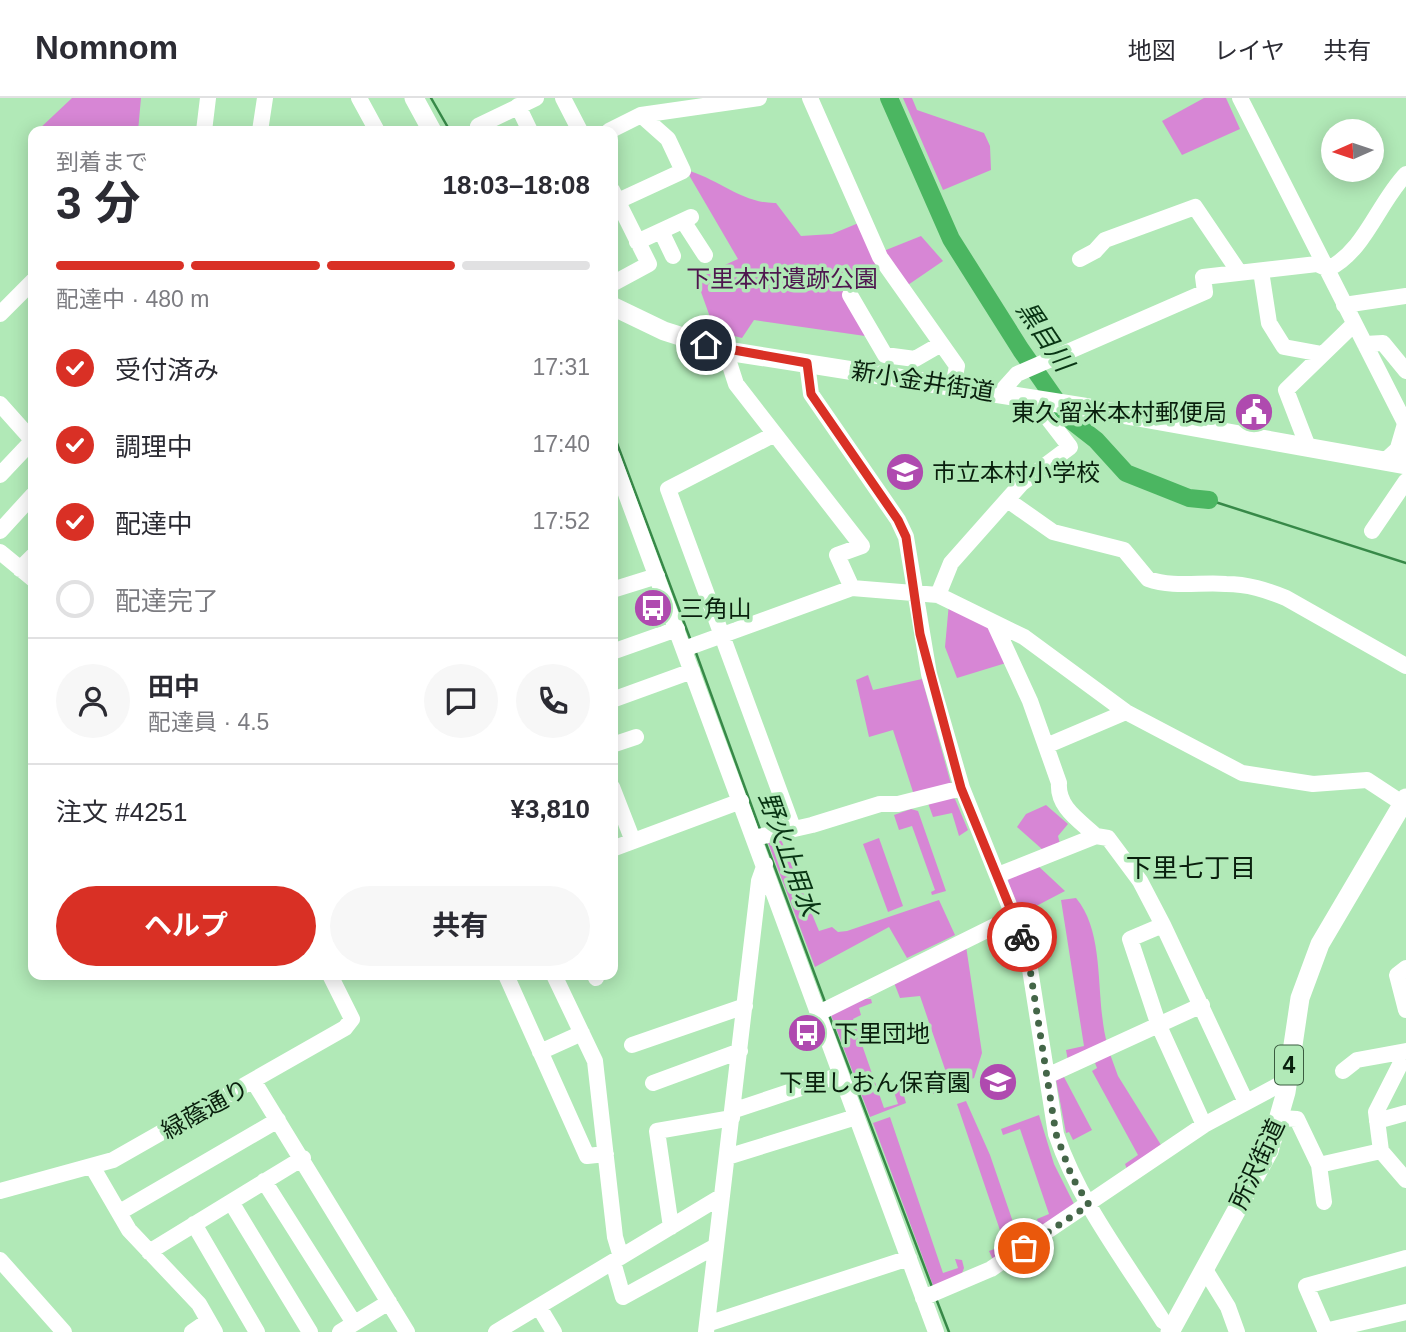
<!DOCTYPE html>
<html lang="ja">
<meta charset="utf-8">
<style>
body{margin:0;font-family:Helvetica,"Noto Sans JP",sans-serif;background:#f7f7f7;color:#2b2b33;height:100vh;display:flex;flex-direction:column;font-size:26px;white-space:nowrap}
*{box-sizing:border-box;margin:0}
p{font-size:23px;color:#7c7c81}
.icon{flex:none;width:38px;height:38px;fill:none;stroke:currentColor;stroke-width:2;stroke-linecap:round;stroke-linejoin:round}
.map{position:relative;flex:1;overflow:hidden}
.drawer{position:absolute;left:28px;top:28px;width:590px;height:854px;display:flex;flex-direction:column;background:#fff;border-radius:14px;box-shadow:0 4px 18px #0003}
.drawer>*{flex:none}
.needle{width:46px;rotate:267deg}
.buttons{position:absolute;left:1321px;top:21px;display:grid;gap:14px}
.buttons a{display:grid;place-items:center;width:63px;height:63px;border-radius:50%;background:#fff;box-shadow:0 4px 18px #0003;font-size:35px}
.pin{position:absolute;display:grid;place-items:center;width:60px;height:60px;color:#fff;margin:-30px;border:4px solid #fff;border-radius:50%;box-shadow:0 2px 7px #0007}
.courier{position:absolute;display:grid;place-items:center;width:70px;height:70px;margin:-35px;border:5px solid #d93025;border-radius:50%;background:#fff;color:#222;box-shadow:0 2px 9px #0007}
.headline em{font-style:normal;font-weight:700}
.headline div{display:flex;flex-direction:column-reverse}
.headline{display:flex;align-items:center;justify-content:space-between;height:119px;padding:0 28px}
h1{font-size:46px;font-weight:700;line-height:52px}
.bar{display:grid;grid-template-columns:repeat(4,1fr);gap:10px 7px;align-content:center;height:84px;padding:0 28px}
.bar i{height:9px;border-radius:5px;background:#e1e1e2}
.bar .current{background:#d93025}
.bar p{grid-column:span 4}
.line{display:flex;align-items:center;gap:18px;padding:0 28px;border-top:2px solid #e1e1e2}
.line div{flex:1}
.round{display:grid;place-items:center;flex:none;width:74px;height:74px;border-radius:37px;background:#f7f7f7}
ol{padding:0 28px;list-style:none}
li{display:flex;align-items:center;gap:21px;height:77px}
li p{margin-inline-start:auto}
li .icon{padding:7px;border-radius:50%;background:#d93025;color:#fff;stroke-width:4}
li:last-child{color:#7c7c81}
li i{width:38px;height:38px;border:4px solid #e1e1e2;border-radius:50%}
.action{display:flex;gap:14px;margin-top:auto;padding:14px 28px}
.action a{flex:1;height:80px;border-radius:42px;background:#d93025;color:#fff;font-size:28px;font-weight:700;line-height:80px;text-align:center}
.action a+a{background:#f7f7f7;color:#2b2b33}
header{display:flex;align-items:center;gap:42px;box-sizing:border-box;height:98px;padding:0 35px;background:#fff;border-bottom:2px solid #e1e1e2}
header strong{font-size:33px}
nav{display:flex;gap:38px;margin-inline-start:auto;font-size:24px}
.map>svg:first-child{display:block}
.green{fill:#d786d5}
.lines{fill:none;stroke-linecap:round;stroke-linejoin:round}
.stream{stroke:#378948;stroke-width:2.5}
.river{stroke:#4bb661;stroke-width:18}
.minor{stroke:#fff;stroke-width:16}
.major{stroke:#fff;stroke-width:19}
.done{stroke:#446648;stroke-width:7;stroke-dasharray:0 12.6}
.route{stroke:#d93025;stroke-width:9}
.labels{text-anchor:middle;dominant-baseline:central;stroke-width:7;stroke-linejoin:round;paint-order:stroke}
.shield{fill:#b1e9b7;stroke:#3b5c40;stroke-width:2}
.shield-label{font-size:23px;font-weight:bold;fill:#091f0d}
.park-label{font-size:24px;fill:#4e164e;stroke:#b1e9b7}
.street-label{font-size:24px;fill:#091f0d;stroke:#b1e9b7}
.poi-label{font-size:24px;fill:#091f0d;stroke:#b1e9b7;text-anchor:start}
.water-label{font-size:26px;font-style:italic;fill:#093514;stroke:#b1e9b7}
.neighbourhood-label{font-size:26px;fill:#091f0d;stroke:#b1e9b7}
</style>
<header>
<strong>Nomnom</strong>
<nav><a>地図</a><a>レイヤ</a><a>共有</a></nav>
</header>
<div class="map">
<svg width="1406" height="1234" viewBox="0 0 1406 1234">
<rect width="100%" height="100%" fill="#b1e9b7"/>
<path class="green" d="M72 0H141L138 33H37Z
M903 0H912L917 12 984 35 990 48 991 72 943 92Z
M1204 0H1226L1240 31 1182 57 1162 23Z
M686 72C717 80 743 106 776 105L801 138 832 136 861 124 880 169 842 188 872 239 754 222 742 240 715 233 696 180 738 161Z
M921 138 943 163 905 189 881 154Z
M949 505 993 531 1006 565 957 580 945 549Z
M868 577 873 592 922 581 951 686 914 697 893 632 869 639 856 582Z
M951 699 955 701 968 732 959 738 952 715 933 719 928 705Z
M1046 707 1068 726 1058 738 1060 746 1043 752 1017 729 1026 716Z
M911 711 918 713 946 793 932 797 931 794 935 792 912 728 899 732 894 717Z
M780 739 819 833 832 829 838 834 847 833 939 802 955 837 907 860 889 829 815 869 767 742Z
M879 740 903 808 888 814 863 746Z
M1035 765 1065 793 1021 816 1008 784 1009 778Z
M1076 800C1107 837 1094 902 1108 949L1068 963 1066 952 1084 948 1061 802Z
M966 848 982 955 974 980 933 996 931 990 949 983 920 898 900 900 893 882Z
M862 901H871L872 905 859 910 861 917 853 921 884 1010 898 1006 894 994 902 991 906 1005 870 1019 831 917Z
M1110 956 1118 978 1161 1047 1127 1071 1125 1066 1138 1057 1092 973 1097 970 1095 965Z
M1064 979 1092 1032 1073 1042 1069 1034 1066 1035 1056 982Z
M966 1003 990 1057 1013 1124 1026 1137 1029 1134 1028 1141 993 1162 989 1153 1005 1147 957 1006Z
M1039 1017 1054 1066 1075 1108 1041 1132 1037 1121 1049 1116 1020 1031 1003 1037 1001 1031Z
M890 1019 943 1175 958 1170 955 1161 962 1162 964 1170 961 1178 934 1190 873 1025Z"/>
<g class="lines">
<path class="stream" d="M431 0 450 33
M612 332 691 543
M1209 402 1406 465
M695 552 761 734
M765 743 825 904
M829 917 932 1189
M937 1203 949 1234"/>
<path class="river" d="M889 0 951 141 1021 252 1069 321 1096 342 1126 375 1189 400 1209 402"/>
<path class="minor" d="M359 0 377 33
M563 0 580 33
M810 0 880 159 957 268 953 288
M1240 0 1406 327
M518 8 530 33
M204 33 208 0
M260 33 265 0
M481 33 478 28 536 0
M609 33 641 17 759 0
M612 92 649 166 612 186
M618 103 683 73 668 41 641 17
M683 123 705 157
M661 133 673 158
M637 144 691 119
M1080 161 1095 153 1105 142 1195 109 1239 174
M1261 173 1269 225 1284 249 1322 256
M850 197 885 257 915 261 941 246
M1344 207 1406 198
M0 216 33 183
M1365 246 1383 245 1406 273
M725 252 736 286 862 448 837 457 852 490
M807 265 811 296 898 422 906 439 929 576 962 690 1027 852 1056 1036C1079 1104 1125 1163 1163 1223L1173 1229
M1000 295 1017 276 1205 194 1203 179 1317 166 1328 171C1365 153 1378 105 1406 76
M0 306 33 343
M773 337 668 391 793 730
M1308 349 1286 292 1354 226
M612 358 936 1234
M0 377 33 342
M1009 403 1053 434 1124 452 1148 481C1173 490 1200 484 1226 486 1248 486 1266 492 1286 500L1406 568
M0 433 33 397
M1372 433 1406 383
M0 454 33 481
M20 471 33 458
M612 492 657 478
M938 497 1024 539 1126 614 1242 675 1313 686 1367 682 1402 705
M995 527 1030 603 1059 685C1057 709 1079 722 1096 738
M684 551 852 490 938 497 951 465 1022 385 1070 349 1033 301
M612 554 677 531
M612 602 692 573
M612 647 636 639
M1046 648 1126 614
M612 689 633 743
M754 740 812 727 880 706H898L962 690
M612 751 741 703
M998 777 1096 738 1108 740 1140 783 1163 827 1245 1002
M1163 827 1130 841 1159 928 1204 1027
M1406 870 1397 877 1406 912
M506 877 587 1058 606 1056
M554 877 595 963 615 1139 621 1159
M595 877 596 880
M817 916 1015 818
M632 947 745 908
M540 954 582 935
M1406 955 1376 1014 1381 1053 1406 1082
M1343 973 1357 962 1406 953
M1047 978 1202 907
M254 984 407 1234
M653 985 740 953
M732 1013 840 977
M1281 1020 1297 1021 1319 1067 1324 1104
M1377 1023 1406 1015
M727 1059 856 1019
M1319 1067 1381 1053
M93 1070 129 1132 199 1206 215 1234
M264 1083 354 1225
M0 1093 113 1062 345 930 352 921 330 877
M231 1104 310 1234
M120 1114 278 1022
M194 1126 257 1234
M671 1129 657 1033 732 1020
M149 1154 303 1060
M0 1162 64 1234
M613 1164 623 1199 716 1148
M1204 1170 1228 1209 1237 1234
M923 1200 991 1171 1204 1027 1288 982
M539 1209 554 1234
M707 1226 909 1160
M1325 1233 1406 1214
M192 1234 208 1223
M340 1234 389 1204
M496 1234 722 1098
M706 1234 759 783 765 766
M1326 1234 1306 1188 1406 1160"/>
<path class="major" d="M414 0 432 33
M612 208 664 233 727 253 1083 309 1406 367
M1387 363 1399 352 1406 328
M1170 1234 1269 1053 1286 994 1300 900 1320 846 1406 700"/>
</g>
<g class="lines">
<path class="done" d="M1022 839 1027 852 1056 1036 1072 1079 1089 1107 1024 1150"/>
<path class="route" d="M706 247 807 265 811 296 898 422 906 439 920 536 961 690 1022 839"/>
</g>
<defs>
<g id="civic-disc" transform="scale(2.0125)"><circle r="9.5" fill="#af4aaf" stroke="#b1e9b7"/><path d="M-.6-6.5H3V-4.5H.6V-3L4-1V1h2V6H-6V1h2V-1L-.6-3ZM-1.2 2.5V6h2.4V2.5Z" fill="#fff"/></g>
<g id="school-disc" transform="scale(2.0125)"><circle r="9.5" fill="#af4aaf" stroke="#b1e9b7"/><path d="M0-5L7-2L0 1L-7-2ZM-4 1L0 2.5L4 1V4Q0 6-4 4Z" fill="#fff"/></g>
<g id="bus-disc" transform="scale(2.0125)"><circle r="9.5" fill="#af4aaf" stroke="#b1e9b7"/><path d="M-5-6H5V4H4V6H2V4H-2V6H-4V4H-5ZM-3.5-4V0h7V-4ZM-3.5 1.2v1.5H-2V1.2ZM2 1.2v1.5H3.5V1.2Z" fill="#fff"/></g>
</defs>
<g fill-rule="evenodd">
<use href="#civic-disc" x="1254" y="314"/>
<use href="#school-disc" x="905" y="374"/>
<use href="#bus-disc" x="653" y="510"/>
<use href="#bus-disc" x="807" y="935"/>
<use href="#school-disc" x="998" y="984"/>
</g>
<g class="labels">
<rect class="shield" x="1275" y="947.5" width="28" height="39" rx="5"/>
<g class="shield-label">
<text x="1289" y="967">4</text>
</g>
<g class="park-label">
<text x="782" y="180">下里本村遺跡公園</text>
</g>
<g class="street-label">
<text transform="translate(923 283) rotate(9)">新小金井街道</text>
<text transform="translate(205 1011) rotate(-29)">緑蔭通り</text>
<text transform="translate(1257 1066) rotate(-65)">所沢街道</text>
</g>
<g class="poi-label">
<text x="1227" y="314" text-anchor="end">東久留米本村郵便局</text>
<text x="932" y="374">市立本村小学校</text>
<text x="680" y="510">三角山</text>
<text x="834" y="935">下里団地</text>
<text x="971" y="984" text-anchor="end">下里しおん保育園</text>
</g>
<g class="water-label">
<text transform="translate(1045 238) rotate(56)">黒目川</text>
<text transform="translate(789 756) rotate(70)">野火止用水</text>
</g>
<g class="neighbourhood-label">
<text x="1191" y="770">下里七丁目</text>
</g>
</g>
</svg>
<div class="buttons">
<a><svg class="needle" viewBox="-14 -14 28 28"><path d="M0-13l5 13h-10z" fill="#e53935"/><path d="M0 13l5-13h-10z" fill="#7c7c81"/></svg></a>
</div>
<div class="pin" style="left:1024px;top:1150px;background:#ea580c"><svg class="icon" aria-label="bag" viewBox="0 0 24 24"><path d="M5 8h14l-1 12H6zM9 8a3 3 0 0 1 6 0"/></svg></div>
<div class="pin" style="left:706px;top:247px;background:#1f2937"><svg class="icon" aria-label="home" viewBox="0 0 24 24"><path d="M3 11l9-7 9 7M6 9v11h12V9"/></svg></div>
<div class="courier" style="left:1022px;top:839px"><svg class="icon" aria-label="bike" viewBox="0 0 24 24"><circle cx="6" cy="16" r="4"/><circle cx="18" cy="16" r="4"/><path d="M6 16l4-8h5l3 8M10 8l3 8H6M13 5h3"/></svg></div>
<section class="drawer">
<div class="headline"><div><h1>3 分</h1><p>到着まで</p></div><em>18:03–18:08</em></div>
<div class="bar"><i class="current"></i><i class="current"></i><i class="current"></i><i></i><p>配達中 · 480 m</p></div>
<ol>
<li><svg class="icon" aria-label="check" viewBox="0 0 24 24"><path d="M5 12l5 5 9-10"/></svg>受付済み<p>17:31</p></li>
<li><svg class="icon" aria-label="check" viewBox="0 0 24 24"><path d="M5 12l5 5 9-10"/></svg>調理中<p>17:40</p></li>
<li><svg class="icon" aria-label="check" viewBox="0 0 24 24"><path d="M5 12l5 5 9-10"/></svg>配達中<p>17:52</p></li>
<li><i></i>配達完了</li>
</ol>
<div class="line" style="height:126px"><a class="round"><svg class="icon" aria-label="person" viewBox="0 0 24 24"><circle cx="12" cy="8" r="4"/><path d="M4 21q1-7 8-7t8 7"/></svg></a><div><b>田中</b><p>配達員 · 4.5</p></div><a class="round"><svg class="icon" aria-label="chat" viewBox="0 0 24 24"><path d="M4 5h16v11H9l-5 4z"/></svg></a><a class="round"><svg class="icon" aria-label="phone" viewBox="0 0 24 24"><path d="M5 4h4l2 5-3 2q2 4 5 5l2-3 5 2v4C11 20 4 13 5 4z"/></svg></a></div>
<div class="line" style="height:91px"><div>注文 #4251</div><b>¥3,810</b></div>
<div class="action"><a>ヘルプ</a><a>共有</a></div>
</section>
</div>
